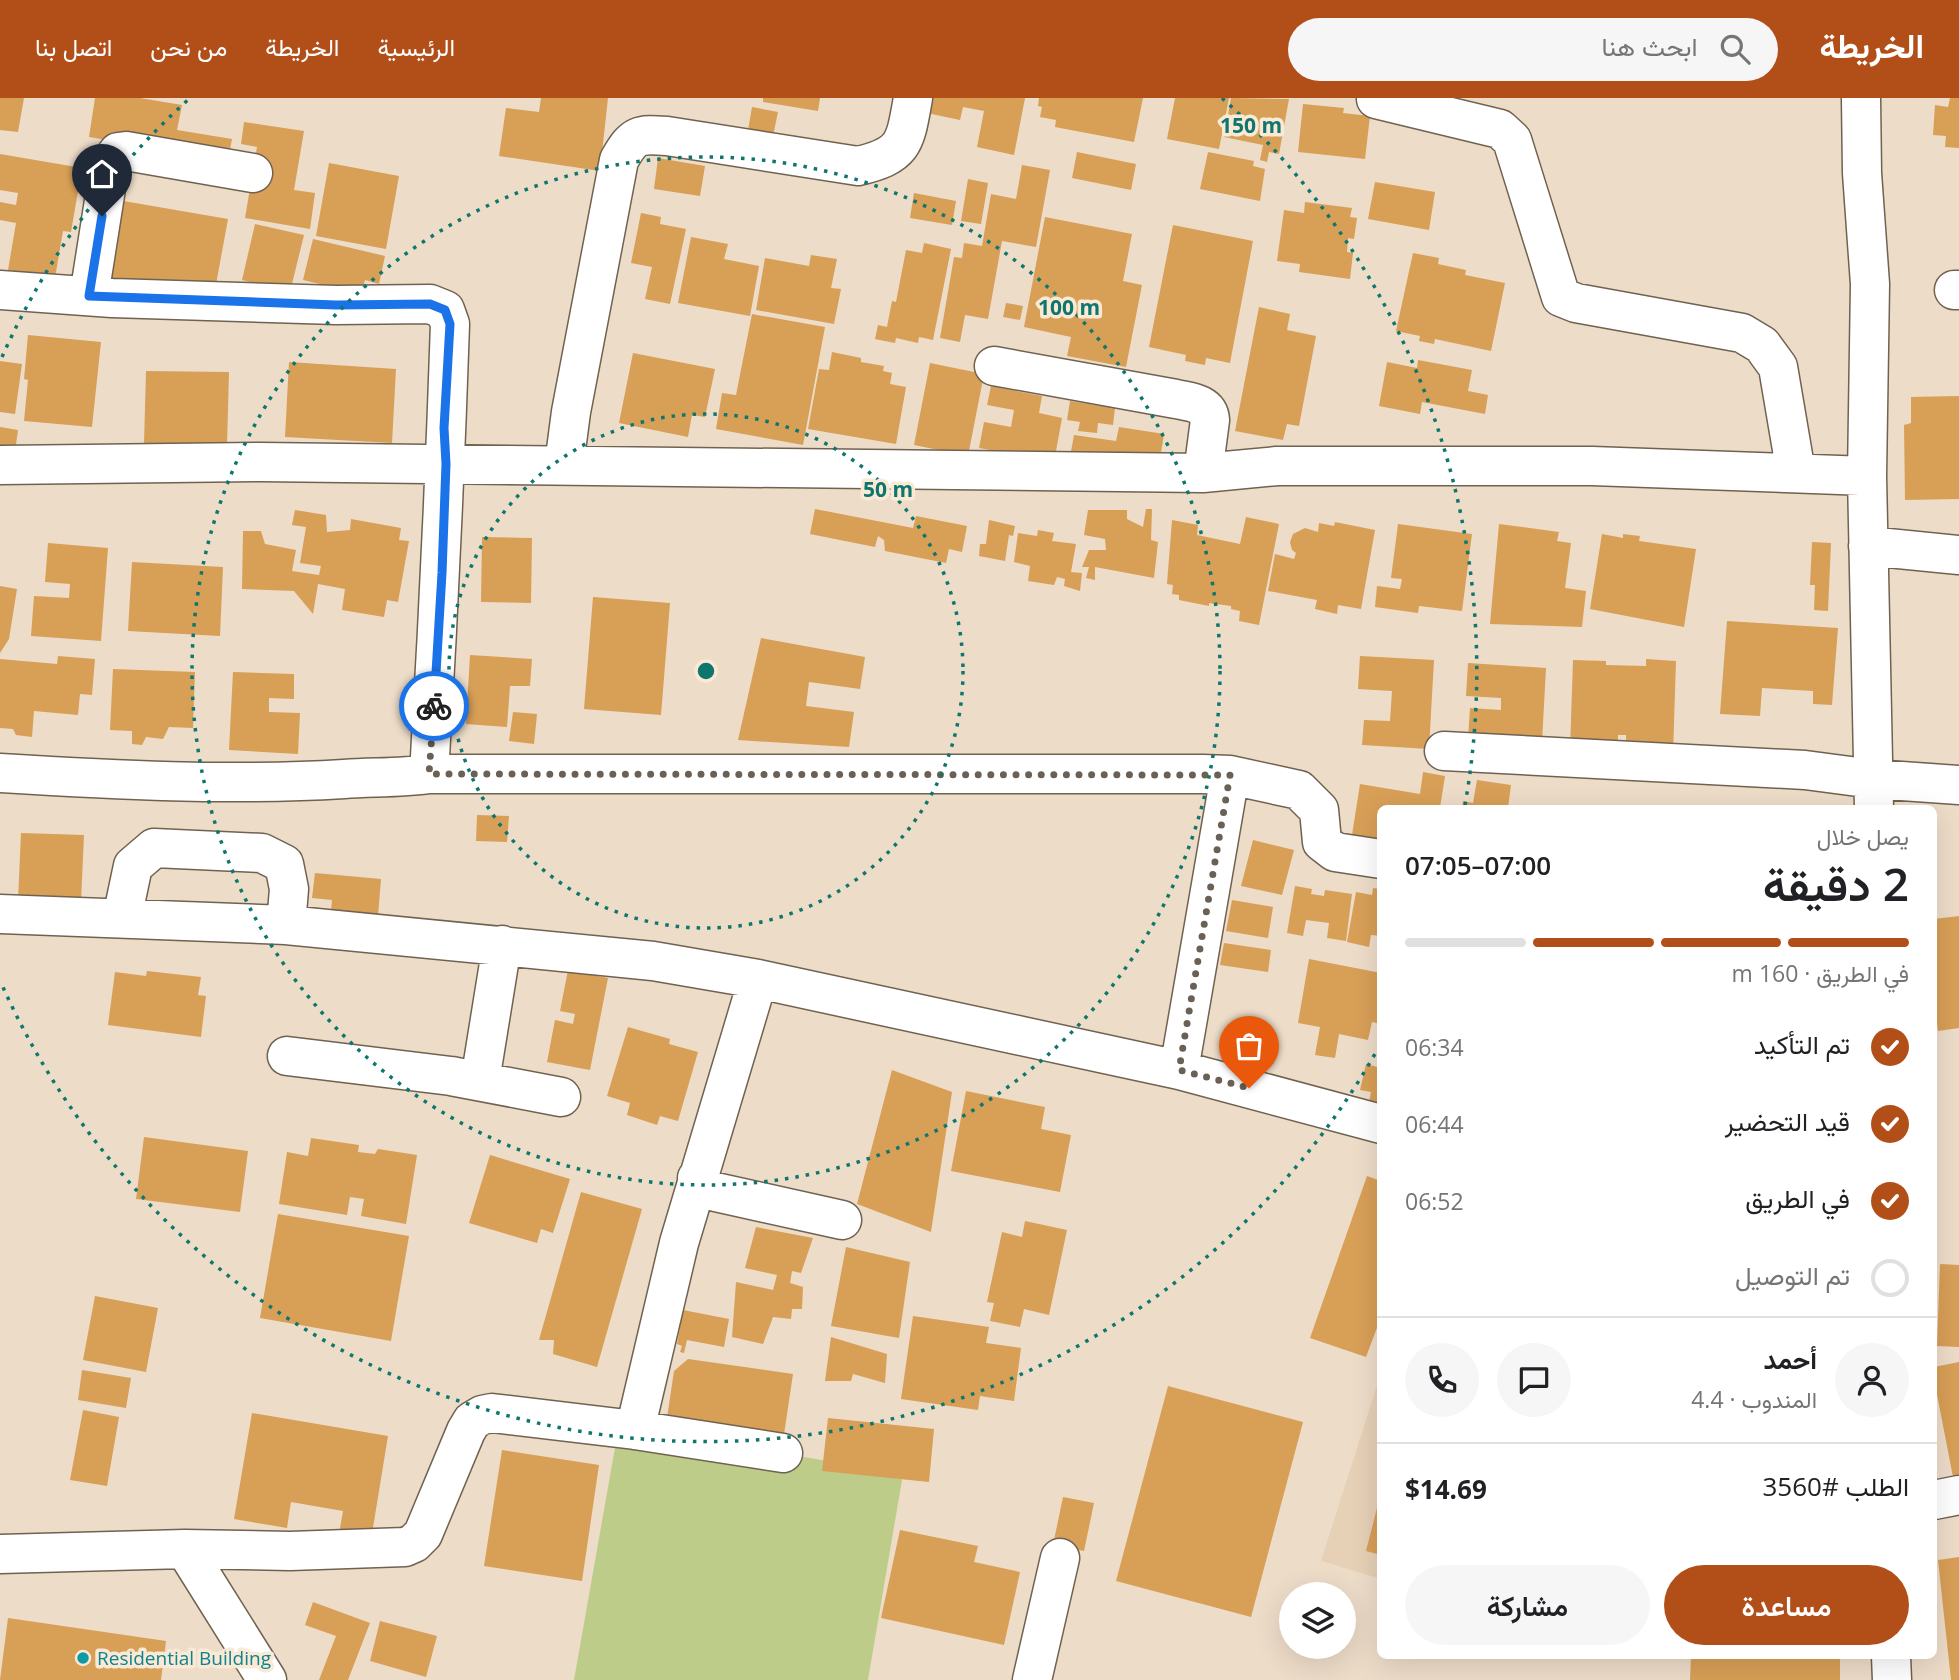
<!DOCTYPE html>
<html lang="ar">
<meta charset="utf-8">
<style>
body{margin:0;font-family:"Open Sans",Vazirmatn,sans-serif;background:#f6f6f6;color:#202124;direction:rtl;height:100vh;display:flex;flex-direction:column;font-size:26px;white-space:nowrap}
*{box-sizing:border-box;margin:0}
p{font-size:23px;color:#757577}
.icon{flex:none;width:38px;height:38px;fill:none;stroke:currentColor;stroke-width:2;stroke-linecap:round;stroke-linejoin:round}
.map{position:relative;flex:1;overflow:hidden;direction:ltr}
.panel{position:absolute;left:1377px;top:707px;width:560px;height:854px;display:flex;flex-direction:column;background:#fff;border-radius:10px;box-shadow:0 7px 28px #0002;direction:rtl}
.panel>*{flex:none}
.tools{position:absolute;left:1279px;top:1484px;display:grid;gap:14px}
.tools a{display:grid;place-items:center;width:77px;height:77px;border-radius:50%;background:#fff;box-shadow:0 7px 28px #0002;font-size:35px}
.pin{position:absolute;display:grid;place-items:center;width:60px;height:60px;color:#fff;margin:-72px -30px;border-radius:50% 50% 50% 0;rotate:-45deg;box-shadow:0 0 7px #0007}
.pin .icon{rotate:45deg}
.courier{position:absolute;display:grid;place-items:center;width:70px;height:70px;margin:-35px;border:5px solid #1a73e8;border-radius:50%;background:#fff;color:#222;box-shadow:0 2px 9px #0007}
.head em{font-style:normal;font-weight:600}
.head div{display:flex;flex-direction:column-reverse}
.head{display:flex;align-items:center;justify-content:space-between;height:119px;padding:0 28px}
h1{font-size:46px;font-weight:600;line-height:52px}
.bar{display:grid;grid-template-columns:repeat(4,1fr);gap:10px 7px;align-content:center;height:84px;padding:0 28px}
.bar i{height:9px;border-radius:5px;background:#e0e0e0}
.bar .on{background:#b24f19}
.bar p{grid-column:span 4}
.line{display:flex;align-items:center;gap:18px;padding:0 28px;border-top:2px solid #e0e0e0}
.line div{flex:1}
.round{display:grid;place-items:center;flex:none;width:74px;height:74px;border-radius:37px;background:#f6f6f6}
ol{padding:0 28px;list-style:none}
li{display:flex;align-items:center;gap:21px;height:77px}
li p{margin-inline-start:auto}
li .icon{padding:7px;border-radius:50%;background:#b24f19;color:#fff;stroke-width:4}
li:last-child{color:#757577}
li i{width:38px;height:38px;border:4px solid #e0e0e0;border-radius:50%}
.button{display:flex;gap:14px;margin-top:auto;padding:14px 28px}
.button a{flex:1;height:80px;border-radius:42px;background:#b24f19;color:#fff;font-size:28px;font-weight:600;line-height:80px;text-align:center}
.button a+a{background:#f6f6f6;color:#202124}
header{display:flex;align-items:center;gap:42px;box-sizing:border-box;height:98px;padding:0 35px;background:#b24f19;color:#fff}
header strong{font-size:33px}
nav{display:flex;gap:38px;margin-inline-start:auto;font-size:24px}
.search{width:490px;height:63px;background:#f6f6f6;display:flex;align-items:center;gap:18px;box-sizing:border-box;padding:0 24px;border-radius:38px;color:#757577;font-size:26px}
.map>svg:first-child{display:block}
.built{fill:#e6d0b6}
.green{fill:#bdcd89}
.building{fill:#d89f57}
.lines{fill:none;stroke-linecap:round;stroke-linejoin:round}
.minor-casing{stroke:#706250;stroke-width:41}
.minor{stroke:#fff;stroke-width:38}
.done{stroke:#6a6054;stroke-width:7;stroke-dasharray:0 12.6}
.route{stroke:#1a73e8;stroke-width:9}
.ring{fill:none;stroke:#0f766e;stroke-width:3.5;stroke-dasharray:3.5 7}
.culture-dot{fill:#0f9aa8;stroke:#fae9d5;stroke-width:2.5}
.labels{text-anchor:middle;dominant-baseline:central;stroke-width:7;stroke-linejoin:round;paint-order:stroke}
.culture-label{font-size:19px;fill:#0d838f;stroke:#fae9d5;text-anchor:start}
.centre{fill:#0f766e;stroke:#fae9d5;stroke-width:3.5}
.ring-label{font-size:21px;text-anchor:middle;font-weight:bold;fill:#0f766e;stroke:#fae9d5;stroke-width:7;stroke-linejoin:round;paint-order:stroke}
</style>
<header>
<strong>الخريطة</strong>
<div class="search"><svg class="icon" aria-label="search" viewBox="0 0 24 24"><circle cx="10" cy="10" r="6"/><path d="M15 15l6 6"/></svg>ابحث هنا</div>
<nav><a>الرئيسية</a><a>الخريطة</a><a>من نحن</a><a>اتصل بنا</a></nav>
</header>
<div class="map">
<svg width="1959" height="1582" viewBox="0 0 1959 1582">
<rect width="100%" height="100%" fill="#eddcc8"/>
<path class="built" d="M1381 1275V1481L1321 1463Z"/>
<path class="green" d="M619 1327 903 1376 868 1582H574Z"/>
<path class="building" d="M0 0H24L18 34 0 32Z
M95 0H140L182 7 177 32 232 41 228 62 89 39Z
M541 0H608L600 73 499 58 506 10 539 14Z
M763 0H820L818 13 763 4Z
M930 0H1025L1014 57 977 49 984 13 963 9 960 22 927 15Z
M1039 0H1143L1134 44 1055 29 1056 22 1040 19 1042 9 1038 8Z
M1175 0H1229L1219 51 1167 41Z
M1231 0 1289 1 1279 56 1269 54 1267 64 1260 62 1263 47 1224 39Z
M1950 0H1959V50L1945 49 1946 38 1933 37 1935 7 1948 9Z
M1303 6 1344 10 1343 15 1370 18 1365 61 1298 54Z
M752 9 778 14 772 43 747 38Z
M244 24 304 33 294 92 315 95 310 131 245 120 257 49 241 46Z
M1077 54 1136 66 1131 92 1072 80Z
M1208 54 1254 63 1253 68 1265 71 1260 103 1200 91Z
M0 56 82 70 71 134 63 133 55 180 8 172 16 125 0 122V104L16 107 18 95 0 92Z
M658 60 705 68 700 98 654 91Z
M329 65 399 78 386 151 316 138Z
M1022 67 1050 72 1036 149 1002 143 988 221 965 217 960 244 940 240 954 159 962 160 964 145 982 148 991 96 1016 101Z
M968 81 988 85 981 126 961 123Z
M1375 84 1435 94 1429 132 1368 121Z
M914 95 956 103 952 127 910 120Z
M106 100 228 121 210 219 90 186Z
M1305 104 1352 110 1350 119 1357 120 1354 141 1348 140 1347 154 1353 155 1350 181 1299 174 1300 166 1277 163 1284 112 1304 115Z
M641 115 661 119 660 126 686 131 670 206 645 201 652 169 631 165Z
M1045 119 1132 136 1123 183 1142 187 1126 269 1067 258 1071 239 1024 229Z
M255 126 304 137 290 194 242 182Z
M1173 127 1253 143 1230 265 1206 260 1205 267 1185 263 1186 257 1149 249Z
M691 139 728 146 724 161 759 168 750 218 678 205Z
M313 141 385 158 379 186 365 182 361 196 303 182Z
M924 145 951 151 933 242 919 239 918 245 896 240 895 245 875 241 878 227 887 229 892 203 896 204 906 152 922 155Z
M1413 155 1439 160 1438 166 1466 172 1465 177 1505 185 1491 253 1435 241 1434 246 1419 243 1420 238 1396 233Z
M811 157 837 161 831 190 841 191 834 226 756 212 765 160 809 168Z
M1006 205 1023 208 1020 222 1003 219Z
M1259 209 1290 216 1287 232 1316 238 1299 328 1287 326 1283 342 1235 333Z
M752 216 825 229 803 347 716 331 722 295 736 297Z
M28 237 101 244 92 329 24 323 28 282 24 281Z
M832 254 861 260V264L884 268 883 273 892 275 890 286 906 289 896 346 808 331 819 271 829 272Z
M633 255 715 271 705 319 692 317 688 339 619 325Z
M1418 262 1472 272 1468 293 1488 297 1485 316 1422 304 1420 316 1379 308 1387 264 1417 270Z
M0 263 22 266 15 316 0 314Z
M289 264 396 271 392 345 285 339Z
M930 265 984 276 968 358 914 347Z
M146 273 229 274 227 347 144 346Z
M991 288 1042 298 1039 315 1062 320 1054 364 979 350 984 324 1011 329 1014 312 987 307Z
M1959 298V401L1905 402 1904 327 1911 325V299Z
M1070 303 1115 310 1113 327 1098 325 1097 335 1078 333 1080 324 1067 322Z
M0 329 18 332 14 361 0 359Z
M1119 329 1164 336 1158 373 1070 359 1074 337 1116 343Z
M815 411 913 430 916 418 967 428 962 454 949 451 946 465 885 453 884 442 878 438 875 449 810 436Z
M1146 411H1152L1151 442 1158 444 1154 480 1095 469V482L1086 480 1089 469H1082L1089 452H1106L1105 441 1084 437 1088 412H1127V421L1143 429Z
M295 412 326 417 327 434 350 432 351 421 401 430 399 442 409 443 398 504 387 502 384 519 342 512 345 491 318 486 313 516 294 493 242 491 243 433H261L265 446 296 452 292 473 319 477 321 468 300 465 306 429 292 427Z
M1246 419 1279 426 1259 527 1239 523 1240 513 1231 511V508L1209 505V508L1179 502V497L1172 496 1173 487 1167 486 1172 422 1198 427 1197 437 1240 446Z
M989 422 1015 428 1013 438 1009 437 1005 463 979 458 980 446H986Z
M1335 424 1375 432 1361 511 1338 507 1337 516 1315 511 1317 502 1268 493 1275 456 1294 461 1296 455 1292 452 1290 444 1293 436 1305 430 1318 434 1319 425 1334 428Z
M1398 426 1472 436 1462 513 1419 508 1418 515 1375 509 1377 488 1400 491 1402 481 1391 480Z
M1499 426 1559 434 1557 443 1571 445 1565 490 1586 493 1582 529 1490 526Z
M1038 432 1054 435 1052 443 1076 446 1071 474 1082 475 1080 493 1064 488 1065 481 1057 479 1054 487 1028 483 1030 468 1014 464 1018 435 1037 438Z
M1602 436 1623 440V436L1640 438 1639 443 1696 451 1684 529 1590 511Z
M482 439 532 440 531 505 481 504Z
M1812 444 1831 445 1828 513 1814 512 1815 487H1810Z
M48 445 108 450 101 543 31 538 34 498 69 500 70 486 45 484Z
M132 464 223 469 220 538 128 533Z
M0 488 17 491 9 541 0 555Z
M593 499 670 505 661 617 584 611Z
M1727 523 1838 530 1832 607 1813 606V593L1762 590 1760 618 1720 616Z
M761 540 865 559 860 591 809 584 806 608 854 614 849 649 738 642Z
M470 557 532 561 530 588H510L507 629 466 626Z
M58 558 95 561 92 597 80 596 78 617 34 613 32 639 16 637 13 631 0 630V561L57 566Z
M1360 558 1434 562 1429 651 1362 647 1364 622 1390 623 1392 593 1358 591Z
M1646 561 1676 563 1673 656 1626 654V637H1618V653L1570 652 1573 562 1606 563V567L1646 568Z
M1468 565 1546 570 1542 644 1468 640 1470 610 1501 612V600L1466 598Z
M113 571 195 574 193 630 169 629 163 641 146 639 142 647 132 646V633L110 632Z
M233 574 294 576V601L269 600V614L300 615 298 656 229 652Z
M513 614 537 616 534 646 509 643Z
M1423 674 1445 678 1440 710H1381V755L1350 750 1360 686 1420 696Z
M1477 682 1511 687 1508 710H1462L1463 703 1473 705Z
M477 717 509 718 507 744 476 743Z
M21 735 84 737 81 804 18 802Z
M1253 742 1294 752 1282 797 1241 788Z
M315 775 381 781 378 818 331 813 332 802 312 800Z
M1295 788 1312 791 1311 796 1324 798 1325 792 1352 796 1346 843 1327 840 1329 825 1306 822 1303 838 1287 835Z
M1373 790 1381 791V838L1371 837 1369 849 1347 844 1356 794 1372 797Z
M1232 802 1273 809 1268 840 1226 833Z
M1959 818V930L1938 933 1934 904V821Z
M1224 845 1271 852 1268 874 1220 867Z
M1309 861 1381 875V926L1372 924 1368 942 1339 936 1335 960 1315 957 1320 929 1298 925Z
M568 872 608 880 590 972 547 964 555 922 573 926 575 916 560 913Z
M147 873 201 879 198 897 206 898 201 939 108 927 115 874 146 878Z
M628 929 670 941 669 946 698 954 678 1023 660 1018 657 1027 627 1017 630 1005 607 998Z
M1366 966 1381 970V1023L1366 1020 1371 994 1360 992Z
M892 972 952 994 931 1134 857 1106Z
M966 993 1045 1009 1041 1031 1071 1037 1060 1094 951 1073Z
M144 1039 248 1053 240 1114 136 1101Z
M311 1040 359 1047 358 1054 375 1056 378 1051 417 1057 406 1126 361 1118 364 1101 350 1099 347 1117 279 1106 287 1054 308 1058Z
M490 1057 570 1081 553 1135 541 1131 537 1145 469 1125Z
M1367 1078 1381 1083V1219L1366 1259 1310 1240Z
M581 1094 642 1111 597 1269 553 1256 554 1242H539Z
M278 1116 409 1138 391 1243 260 1220Z
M1025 1123 1067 1132 1049 1217 1024 1211 1020 1229 990 1223 994 1205 987 1204 1002 1134 1022 1139Z
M756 1129 813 1140 801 1175 792 1173 790 1185 803 1189 802 1211H792L791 1221 773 1219 763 1246 732 1239 736 1184 773 1192 777 1177 745 1170Z
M846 1149 910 1164 899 1240 831 1228Z
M1940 1166 1959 1167V1249L1937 1248Z
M95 1198 158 1210 146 1274 83 1262Z
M683 1212 729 1221 724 1249 687 1242 684 1255 680 1254 682 1248 677 1246Z
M913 1218 989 1229 986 1245 1021 1250 1014 1303 980 1298 978 1312 901 1301Z
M831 1239 887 1256 885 1285 853 1276 851 1283H825Z
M688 1261 793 1276 783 1343 667 1320 674 1273Z
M1959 1264V1378L1953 1379 1934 1281V1269Z
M82 1272 131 1280 126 1310 78 1302Z
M1168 1288 1303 1324 1251 1519 1116 1483Z
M83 1312 119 1319 107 1388 70 1382Z
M252 1315 388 1338 371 1442 339 1436 343 1413 291 1404 287 1430 234 1421Z
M828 1320 934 1331 929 1384 822 1373Z
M502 1352 599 1367 582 1483 484 1468Z
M1380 1398H1381V1457L1366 1453Z
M1063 1399 1094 1405 1084 1453 1053 1447Z
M900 1432 978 1448 974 1464 1020 1474 1004 1547 881 1520Z
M1959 1459V1582H1951L1938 1462Z
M313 1504 370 1525 348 1582H319L336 1538 305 1527Z
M8 1520 166 1543 161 1582H0Z
M380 1523 437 1538 426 1579 370 1563Z
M1691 1558H1840V1582H1690Z"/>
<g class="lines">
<g class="minor-casing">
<path id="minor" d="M1861 0 1862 75 1870 186 1867 378 1874 710
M1376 1 1500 31 1512 42 1561 199 1576 205 1742 235 1762 247 1778 269 1796 375
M0 192 112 200 336 207 430 206 445 212 450 226C445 376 438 526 429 676
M1954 192H1959
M89 198 110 65 118 54 126 53 253 75
M994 268 1176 301C1190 304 1209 305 1210 322L1203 375
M0 367 260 364 1203 375 1277 368H1592L1867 378
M564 367 571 314 619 62C634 36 638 36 667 38L858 68C905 57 905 45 913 0
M1868 448 1959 457
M1444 653 1805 672 1873 681 1959 687
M0 675C114 682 229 688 344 681 373 679 401 680 429 676H1203L1230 677 1299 692 1319 712 1322 744 1335 754 1381 761
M0 816 286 827 653 863 758 881 1179 972 1381 1026
M122 820 133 768 154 750 262 755 284 766 289 791 286 827
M287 958 451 978 561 999
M1179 972 1230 677
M480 983 502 847
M697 1080 702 1091 842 1122
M635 1332 679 1145 758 881
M1934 1402 1959 1397
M185 1451 267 1582
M0 1456 185 1451 290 1453 405 1449 414 1445 423 1436 466 1333 472 1323 482 1317 492 1315 635 1332 783 1355
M1891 1558 1892 1582
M1032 1582 1060 1460"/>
</g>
<use href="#minor" class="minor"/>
</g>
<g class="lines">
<path class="done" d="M434 608 429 676 1230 677 1179 972 1249 990"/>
<path class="route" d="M102 118 89 198 336 207 430 206 445 212 450 226 444 330 446 366 442 475 434 608"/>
</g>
<g class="ring">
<circle cx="706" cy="573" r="257"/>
<circle cx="706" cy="573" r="514"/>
<path d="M1380 947A771 771 0 0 1 2 887M2 259A771 771 0 0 1 190 0M1222 0A771 771 0 0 1 1465 707"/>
</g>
<circle class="culture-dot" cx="83" cy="1560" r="7"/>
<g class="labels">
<g class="culture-label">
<text x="97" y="1560">Residential Building</text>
</g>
</g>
<circle cx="706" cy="573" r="10" class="centre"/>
<g class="ring-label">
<text x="1251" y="35">150 m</text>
<text x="1069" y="217">100 m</text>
<text x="888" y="399">50 m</text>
</g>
</svg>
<div class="tools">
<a><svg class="icon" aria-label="layers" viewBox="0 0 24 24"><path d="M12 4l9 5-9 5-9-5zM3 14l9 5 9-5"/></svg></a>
</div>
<div class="pin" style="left:1249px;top:990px;background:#ea580c"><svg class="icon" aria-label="bag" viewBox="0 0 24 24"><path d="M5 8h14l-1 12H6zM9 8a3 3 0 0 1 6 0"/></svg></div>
<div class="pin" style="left:102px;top:118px;background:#1f2937"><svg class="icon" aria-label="home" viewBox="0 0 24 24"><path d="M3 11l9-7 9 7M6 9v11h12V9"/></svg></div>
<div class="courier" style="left:434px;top:608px"><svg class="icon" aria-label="bike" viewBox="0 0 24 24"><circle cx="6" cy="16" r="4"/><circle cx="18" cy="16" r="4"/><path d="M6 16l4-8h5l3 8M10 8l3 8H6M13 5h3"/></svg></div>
<section class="panel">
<div class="head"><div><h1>2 دقيقة</h1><p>يصل خلال</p></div><em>07:00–07:05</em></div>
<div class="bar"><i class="on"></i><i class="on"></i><i class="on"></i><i></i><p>في الطريق · 160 m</p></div>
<ol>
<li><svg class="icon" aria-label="check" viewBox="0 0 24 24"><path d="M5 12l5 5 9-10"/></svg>تم التأكيد<p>06:34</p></li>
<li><svg class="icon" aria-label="check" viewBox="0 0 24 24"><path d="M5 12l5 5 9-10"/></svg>قيد التحضير<p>06:44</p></li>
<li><svg class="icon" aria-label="check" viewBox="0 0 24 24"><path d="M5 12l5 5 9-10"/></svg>في الطريق<p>06:52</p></li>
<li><i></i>تم التوصيل</li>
</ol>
<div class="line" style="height:126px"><a class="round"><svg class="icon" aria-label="person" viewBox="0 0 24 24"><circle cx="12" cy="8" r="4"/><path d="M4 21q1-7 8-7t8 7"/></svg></a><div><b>أحمد</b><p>المندوب · 4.4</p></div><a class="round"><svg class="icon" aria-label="chat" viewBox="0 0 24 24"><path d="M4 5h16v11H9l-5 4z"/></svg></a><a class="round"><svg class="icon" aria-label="phone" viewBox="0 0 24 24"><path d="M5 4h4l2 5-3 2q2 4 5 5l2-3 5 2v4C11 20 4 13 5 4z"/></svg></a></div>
<div class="line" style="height:91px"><div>الطلب #3560</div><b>$14.69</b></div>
<div class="button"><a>مساعدة</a><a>مشاركة</a></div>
</section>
</div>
